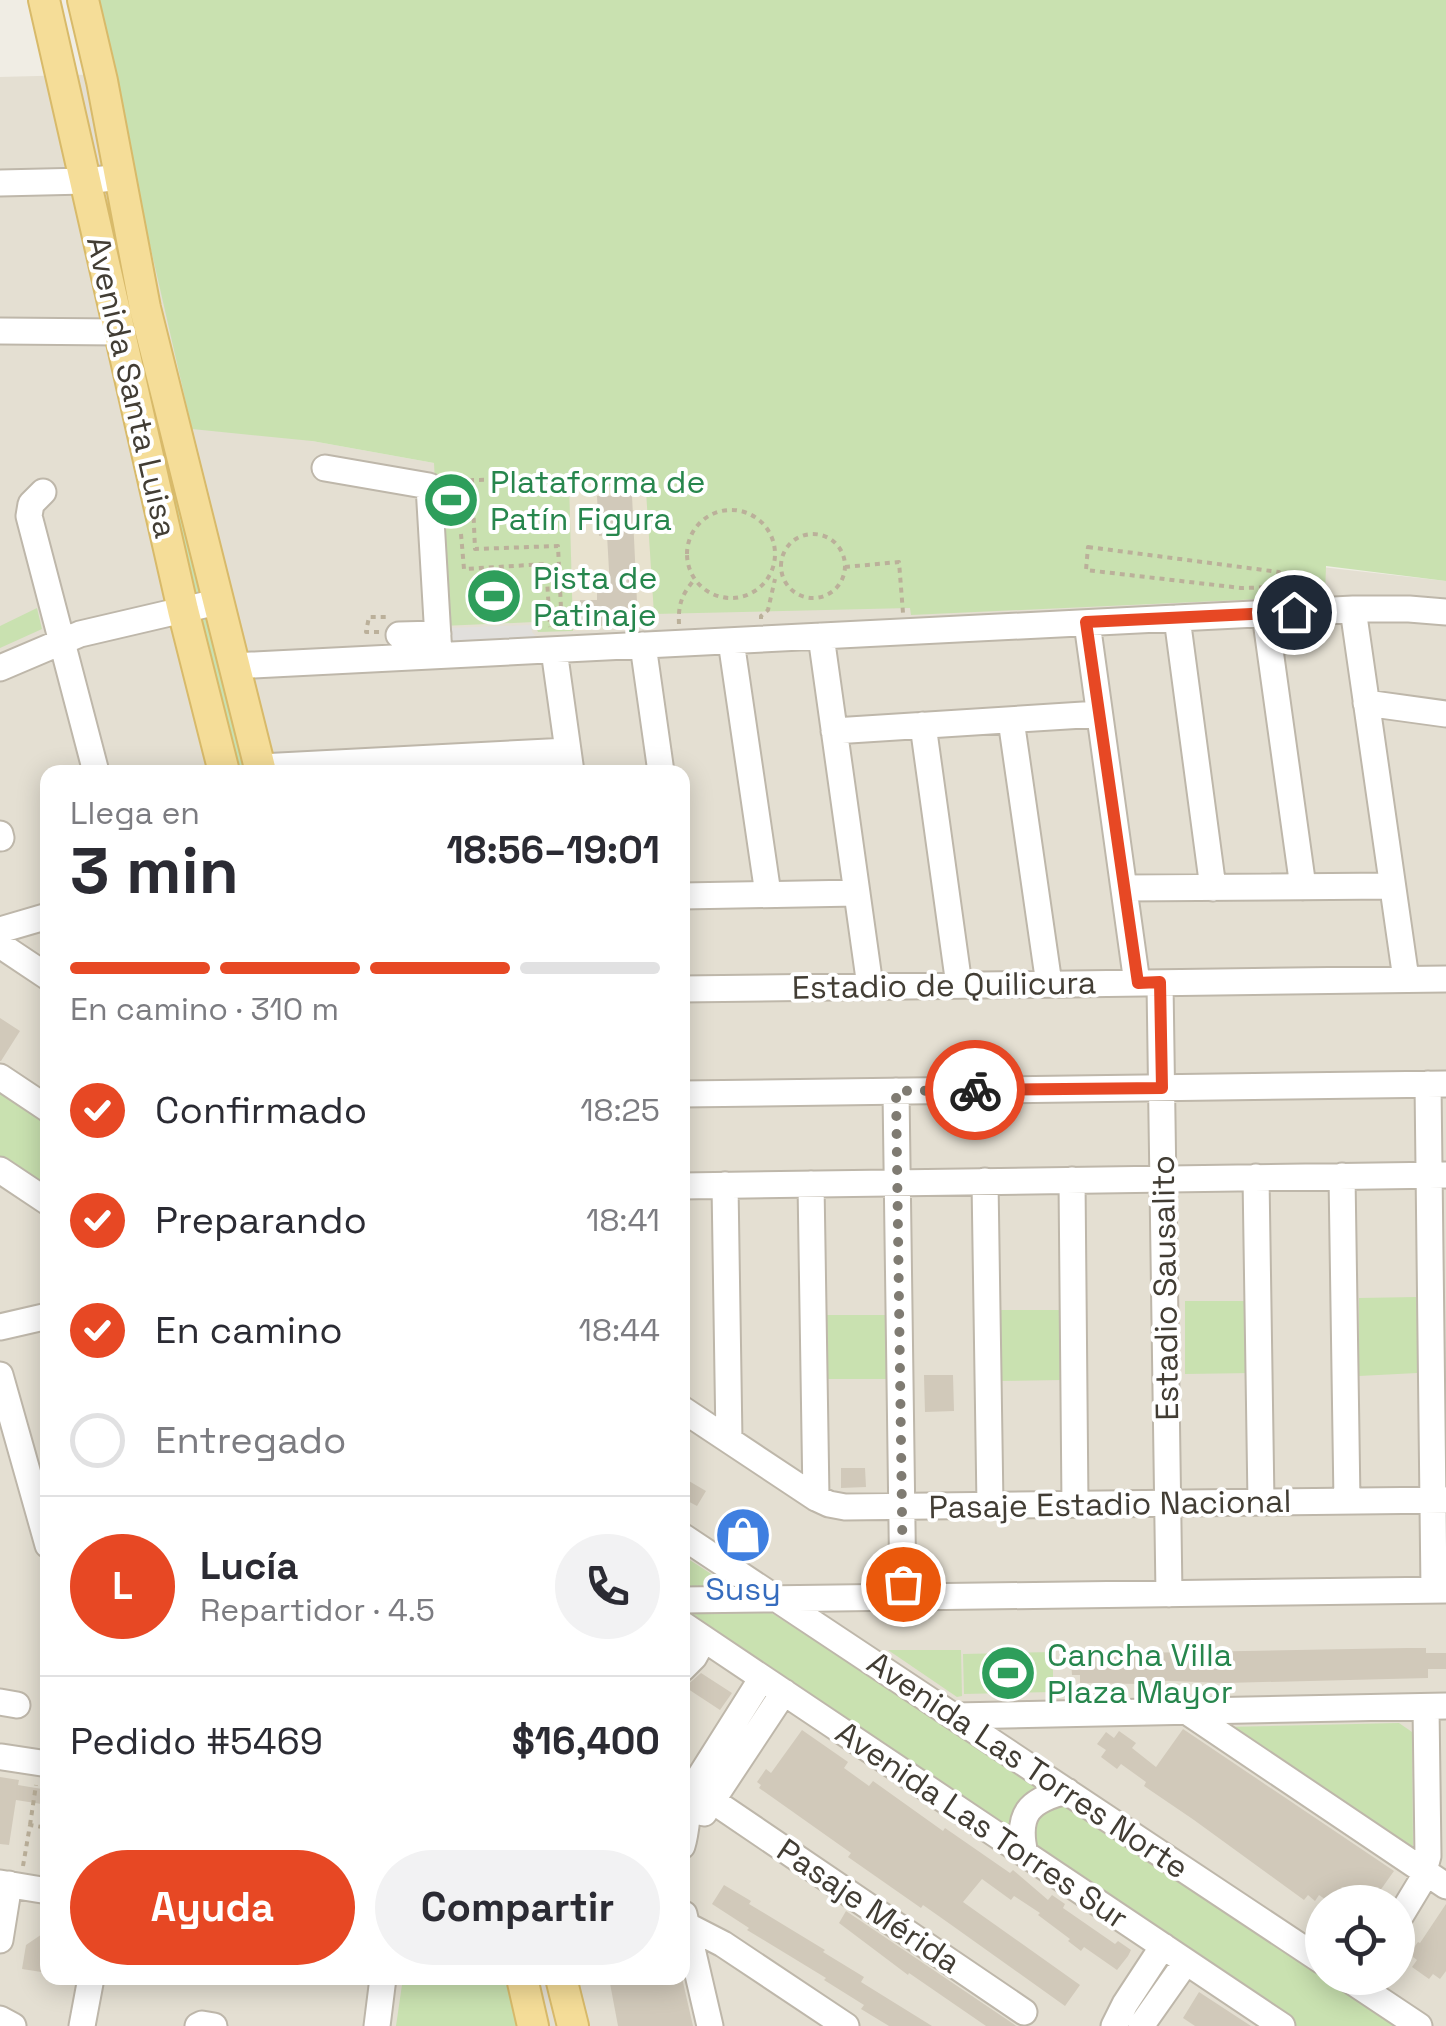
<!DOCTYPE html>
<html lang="es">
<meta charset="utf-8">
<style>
body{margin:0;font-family:"Space Grotesk",sans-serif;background:#f2f2f3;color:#2b2b33;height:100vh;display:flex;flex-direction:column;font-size:38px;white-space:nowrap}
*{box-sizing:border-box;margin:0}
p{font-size:32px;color:#7c7c81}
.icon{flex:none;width:55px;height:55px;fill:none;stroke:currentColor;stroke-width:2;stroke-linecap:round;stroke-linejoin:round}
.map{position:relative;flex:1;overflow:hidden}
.details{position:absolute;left:40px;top:765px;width:650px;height:1220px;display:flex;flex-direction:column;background:#fff;border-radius:20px;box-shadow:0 5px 25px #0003}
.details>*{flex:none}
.fabs{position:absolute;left:1305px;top:1885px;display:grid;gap:20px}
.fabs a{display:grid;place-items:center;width:110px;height:110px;border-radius:50%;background:#fff;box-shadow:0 5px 25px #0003;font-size:50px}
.pin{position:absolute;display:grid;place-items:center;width:85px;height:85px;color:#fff;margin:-42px;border:5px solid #fff;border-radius:50%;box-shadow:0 2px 10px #0007}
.courier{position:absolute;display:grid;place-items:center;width:100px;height:100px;margin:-50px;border:8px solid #e74824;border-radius:50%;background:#fff;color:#222;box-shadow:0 2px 12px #0007}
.overview em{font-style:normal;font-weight:700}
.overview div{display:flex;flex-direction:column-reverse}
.overview{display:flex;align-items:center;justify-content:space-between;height:170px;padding:0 30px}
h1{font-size:65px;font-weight:700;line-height:75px}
.bar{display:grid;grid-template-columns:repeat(4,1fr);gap:15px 10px;align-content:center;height:120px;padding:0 30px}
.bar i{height:12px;border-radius:8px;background:#e1e1e2}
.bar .selected{background:#e74824}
.bar p{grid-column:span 4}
.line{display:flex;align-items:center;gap:25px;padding:0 30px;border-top:2px solid #e1e1e2}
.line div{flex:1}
.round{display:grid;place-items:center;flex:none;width:105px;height:105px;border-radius:52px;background:#f2f2f3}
ol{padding:0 30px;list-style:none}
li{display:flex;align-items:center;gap:30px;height:110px}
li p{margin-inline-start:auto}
li .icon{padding:10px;border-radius:50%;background:#e74824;color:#fff;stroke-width:4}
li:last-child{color:#7c7c81}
li i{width:55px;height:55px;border:5px solid #e1e1e2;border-radius:50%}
.button{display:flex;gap:20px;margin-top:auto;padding:20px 30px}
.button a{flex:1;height:115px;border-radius:60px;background:#e74824;color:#fff;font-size:40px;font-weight:700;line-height:115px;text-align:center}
.button a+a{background:#f2f2f3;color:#2b2b33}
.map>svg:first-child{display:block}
.residential{fill:#e4dfd2;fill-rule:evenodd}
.education{fill:#e8e2cf}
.green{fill:#c9e1b0}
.parking{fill:#e1dfdc}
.building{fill:#d1c9ba}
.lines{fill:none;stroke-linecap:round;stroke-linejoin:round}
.minor-casing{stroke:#beb7aa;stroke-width:29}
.major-casing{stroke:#d8ba6a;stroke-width:34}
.path{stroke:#bbb09a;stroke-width:4;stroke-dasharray:5 5;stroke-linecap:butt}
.minor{stroke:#fff;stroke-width:25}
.major{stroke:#f5dd98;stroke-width:30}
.done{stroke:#7f7b72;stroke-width:10;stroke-dasharray:0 18}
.route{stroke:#e74824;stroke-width:12}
.labels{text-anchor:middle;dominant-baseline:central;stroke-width:8;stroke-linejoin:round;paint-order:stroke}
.street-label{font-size:32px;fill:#423d34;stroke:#fff}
.leisure-label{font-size:32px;fill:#27864d;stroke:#fff;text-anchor:start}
.shop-label{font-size:32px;fill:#366cbe;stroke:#fff}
</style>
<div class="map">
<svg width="1446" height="2026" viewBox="0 0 1446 2026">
<rect width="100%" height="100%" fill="#f0ede4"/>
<path class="residential" d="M111 74 312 441 434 463 646 491 1446 581V2026H0V77ZM48 772H682V1978H48ZM1322 1902H1398V1978H1322Z"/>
<path class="education" d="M569 481 646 491 655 627 573 631Z"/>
<path class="green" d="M91 0H1446V581L1326 566 1325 596 911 615 910 608 654 614 646 491 569 481 573 631 538 632 534 622 442 626 434 463 312 441 192 429 111 74Z
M115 266 129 302 250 772H235Z
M37 608 42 629 0 648V626Z
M0 1092 47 1123V1189L0 1157Z
M1417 1297V1373L1359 1376V1298Z
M1185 1301H1252L1253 1373 1185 1374Z
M992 1310H1061L1062 1380 993 1381Z
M824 1315H887V1379H824Z
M682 1555 928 1714 1398 2026H1297L683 1609Z
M888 1650H961L962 1696 957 1697Z
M1053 1652V1692L964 1694 963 1654Z
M1399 1723 1412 1732 1413 1848 1225 1727Z
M403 1978C432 1978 487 1970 510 1988L518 2026H396Z"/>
<path class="parking" d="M532 625V632L538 638 446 642V628Z"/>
<path class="building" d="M632 495 638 624 581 627 580 600H597V589L610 588 607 535 599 536 597 496Z
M0 1018 20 1031 1 1061H0Z
M924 1375H953L954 1411 925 1412Z
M841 1468H865L866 1487 841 1488Z
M682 1477 706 1491 697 1506 682 1498Z
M745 1518 767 1531 757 1547 735 1534Z
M1407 1648H1426V1653H1446V1669H1428V1678L1225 1683 1142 1680V1684L1080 1683V1675H1072L1071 1660 1080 1659V1654Z
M701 1673 732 1693 720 1710 685 1687Z
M1183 1729 1394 1871 1372 1902H1329L1319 1895 1315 1901 1308 1895 1304 1900 1194 1820 1144 1786 1146 1782 1121 1764 1117 1769 1101 1757 1106 1750 1097 1744 1106 1732 1114 1738 1119 1731 1136 1743 1132 1748 1156 1767Z
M802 1730 848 1762 844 1768 869 1786 873 1781 943 1831 945 1828 1010 1873 1013 1870 1048 1900 1052 1895 1065 1904 1063 1908 1115 1944 1118 1941 1131 1950 1128 1956 1117 1970 1084 1947 1081 1951 1068 1941 1070 1939 1038 1915 1040 1913 1014 1896 1011 1900 982 1879 963 1902 1080 1985 1065 2006 950 1924 923 1905 921 1908 848 1857 851 1853 759 1788 761 1785 757 1782 766 1769 771 1773Z
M0 1777 19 1780 18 1785 48 1790V1805L16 1800 9 1845 0 1844Z
M724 1885 751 1901 749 1904 825 1950 823 1952 864 1977 861 1982 932 2026H889L861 2009 864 2005 824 1980 826 1978 747 1930 749 1928 712 1904Z
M1446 1904V1971L1440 1979 1433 1974 1429 1979 1412 1967 1417 1960 1409 1954 1418 1942 1420 1943Z
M846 1911 1015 2025 1016 2026H986L909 1973 908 1975 839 1923Z
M48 1930V1973L22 1969 26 1945Z
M609 1978H682L693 2026H618Z
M1199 1992 1251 2026H1195L1183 2018Z"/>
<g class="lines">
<g class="minor-casing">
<path id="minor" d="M0 183 86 181 120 177
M0 331 120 332
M325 468 429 486 439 655
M43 492 31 504 29 516 96 772
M1353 609 1406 979
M1265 614 1303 887
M1177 618 1213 888
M1087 623 1137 983
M399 635 438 634
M821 636 870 986
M731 641 768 894
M643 645 661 772
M554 650 571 772
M233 666 1353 609H1409L1446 612
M0 668 80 634 217 602
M1366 703 1446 714
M1011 720 1049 984
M923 725 959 985
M834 731 1099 714
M260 767 568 751
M0 834 1 838
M1124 888 1392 886
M682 896 857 893
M0 930 48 916
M0 945 48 977
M1160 983 1169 1594
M682 989 1446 979
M0 1077 48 1109
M1428 1084 1434 1590
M896 1091 903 1598
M682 1094 1446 1084
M0 1170 48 1202
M1342 1176 1347 1501
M1256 1177 1261 1502
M1072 1180 1075 1504
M985 1181 990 1505
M811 1184 816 1498
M725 1185 729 1440
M682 1186 1446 1175
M0 1327 48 1316
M0 1375 48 1545
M682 1409 816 1498 829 1504 845 1507 1446 1500
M682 1536 1322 1961
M682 1600 1446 1590
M682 1624 1282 2026
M682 1669 694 1657 704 1639
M0 1702 17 1705
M1186 1711 1446 1886
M954 1716 1446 1706
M2 1757 48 1764
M713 1801 1024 2012
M704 1813 784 1692
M682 1846C688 1827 686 1808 692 1789L762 1678
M1025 1854C1016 1815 1028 1800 1067 1791
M0 1883 48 1891
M684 1914 710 2026
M1398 1920 1421 1882 1428 1856 1426 1707
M686 1925 723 1944 846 2026
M0 1940 9 1884
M1347 1978 1419 2026
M0 2019 13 2026
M82 2026 91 1978
M198 2026 202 2024 214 2026
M377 2026 383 1978
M1114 2026 1125 2004 1163 1946
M1141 2026 1186 1962"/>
</g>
<g class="major-casing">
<path id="major" d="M44 0 183 610 224 772
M83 0 102 81 145 308 261 772
M522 1978 533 2026
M561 1978 573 2026"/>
</g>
<path class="path" d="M534 479 472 480 475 549 558 546 562 629
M687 554a44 44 0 1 1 88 0a44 44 0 1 1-88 0Z
M781 566a32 32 0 1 1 64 0a32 32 0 1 1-64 0Z
M461 534 464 569 546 564 550 627
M1088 547 1279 572 1276 587 1241 588 1086 570Z
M845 567 899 562 903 613
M761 619V616L768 610 775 579
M679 624C678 604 682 594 695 579
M379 632H366L369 617H387
M30 1825 36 1785
M23 1866 30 1825 48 1828"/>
<use href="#minor" class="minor"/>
<use href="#major" class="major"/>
</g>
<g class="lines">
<path class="done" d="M903 1584 896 1091 975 1090"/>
<path class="route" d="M975 1090 1162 1088 1160 982 1138 983 1086 622 1294 612"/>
</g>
<defs>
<g id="stadium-disc" transform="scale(2.875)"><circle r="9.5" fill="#2e9e5b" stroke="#fff"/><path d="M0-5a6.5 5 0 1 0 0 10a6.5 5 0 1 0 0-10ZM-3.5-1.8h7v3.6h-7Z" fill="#fff"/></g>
<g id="shop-disc" transform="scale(2.875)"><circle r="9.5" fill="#3f7fe0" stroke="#fff"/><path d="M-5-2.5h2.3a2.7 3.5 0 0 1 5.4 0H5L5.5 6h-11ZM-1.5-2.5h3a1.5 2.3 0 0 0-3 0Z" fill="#fff"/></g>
</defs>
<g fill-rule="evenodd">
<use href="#stadium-disc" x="451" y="500"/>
<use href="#stadium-disc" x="494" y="596"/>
<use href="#shop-disc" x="743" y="1535"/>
<use href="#stadium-disc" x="1008" y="1673"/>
</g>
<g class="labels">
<g class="street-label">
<text transform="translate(132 387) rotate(77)">Avenida Santa Luisa</text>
<text transform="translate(944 985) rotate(-1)">Estadio de Quilicura</text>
<text transform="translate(1165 1288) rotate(-91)">Estadio Sausalito</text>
<text transform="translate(1110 1504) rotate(-1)">Pasaje Estadio Nacional</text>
<text transform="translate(1028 1765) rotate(34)">Avenida Las Torres Norte</text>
<text transform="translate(982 1825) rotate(34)">Avenida Las Torres Sur</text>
<text transform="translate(869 1906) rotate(34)">Pasaje Mérida</text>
</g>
<g class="leisure-label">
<text x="490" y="482">Plataforma de<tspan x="490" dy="37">Patín Figura</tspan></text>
<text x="533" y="578">Pista de<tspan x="533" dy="37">Patinaje</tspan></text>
<text x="1047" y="1655">Cancha Villa<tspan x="1047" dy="37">Plaza Mayor</tspan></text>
</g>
<g class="shop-label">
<text x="743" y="1589">Susy</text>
</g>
</g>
</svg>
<div class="fabs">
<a><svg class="icon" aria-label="locate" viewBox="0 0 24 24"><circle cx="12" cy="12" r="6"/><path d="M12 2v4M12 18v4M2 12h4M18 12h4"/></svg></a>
</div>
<div class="pin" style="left:903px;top:1584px;background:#ea580c"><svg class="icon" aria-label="bag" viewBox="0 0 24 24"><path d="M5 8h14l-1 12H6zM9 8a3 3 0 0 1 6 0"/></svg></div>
<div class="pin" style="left:1294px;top:612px;background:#1f2937"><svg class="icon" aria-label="home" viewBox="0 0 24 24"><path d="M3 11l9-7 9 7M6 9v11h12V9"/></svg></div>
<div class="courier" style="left:975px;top:1090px"><svg class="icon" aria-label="bike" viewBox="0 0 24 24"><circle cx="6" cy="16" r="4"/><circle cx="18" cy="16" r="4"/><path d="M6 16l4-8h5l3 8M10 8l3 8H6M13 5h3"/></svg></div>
<section class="details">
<div class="overview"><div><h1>3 min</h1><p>Llega en</p></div><em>18:56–19:01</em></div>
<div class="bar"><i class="selected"></i><i class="selected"></i><i class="selected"></i><i></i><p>En camino · 310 m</p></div>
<ol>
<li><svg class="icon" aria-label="check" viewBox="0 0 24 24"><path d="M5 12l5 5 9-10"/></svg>Confirmado<p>18:25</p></li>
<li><svg class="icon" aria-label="check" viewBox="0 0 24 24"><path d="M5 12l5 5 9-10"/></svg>Preparando<p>18:41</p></li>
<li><svg class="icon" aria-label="check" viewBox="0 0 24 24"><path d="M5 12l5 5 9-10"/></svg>En camino<p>18:44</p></li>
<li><i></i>Entregado</li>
</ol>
<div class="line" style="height:180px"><b class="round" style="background:#e74824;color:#fff">L</b><div><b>Lucía</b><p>Repartidor · 4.5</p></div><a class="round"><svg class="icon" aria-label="phone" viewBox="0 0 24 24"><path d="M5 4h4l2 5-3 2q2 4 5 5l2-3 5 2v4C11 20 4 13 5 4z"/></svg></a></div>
<div class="line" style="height:130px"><div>Pedido #5469</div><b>$16,400</b></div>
<div class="button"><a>Ayuda</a><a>Compartir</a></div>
</section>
</div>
